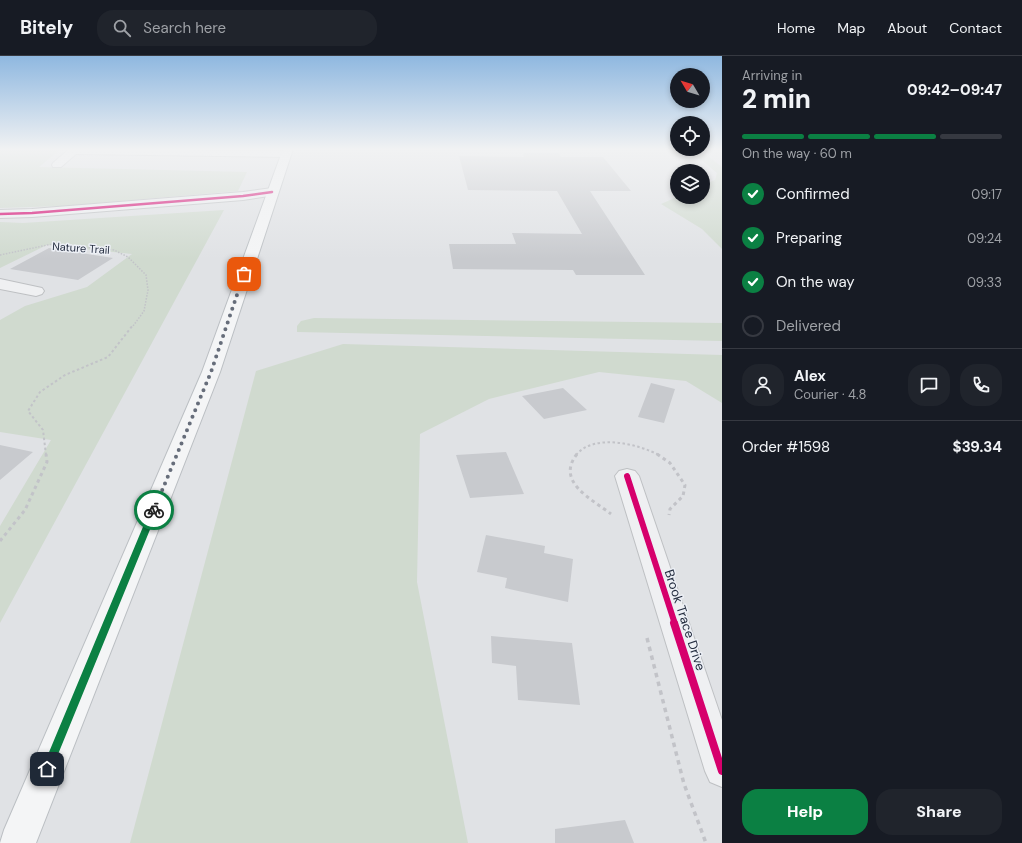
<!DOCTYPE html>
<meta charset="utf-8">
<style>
body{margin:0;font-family:"DM Sans",sans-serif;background:#20242c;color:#f1f3f6;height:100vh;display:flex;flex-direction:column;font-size:15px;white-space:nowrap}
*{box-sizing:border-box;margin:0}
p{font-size:13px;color:#9ea1a6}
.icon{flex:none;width:22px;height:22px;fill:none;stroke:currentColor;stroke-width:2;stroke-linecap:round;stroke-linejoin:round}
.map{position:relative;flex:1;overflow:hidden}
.sheet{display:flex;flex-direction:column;background:#171b24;width:300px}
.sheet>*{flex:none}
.needle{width:26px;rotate:308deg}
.buttons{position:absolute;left:670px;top:12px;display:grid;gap:8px}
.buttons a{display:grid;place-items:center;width:40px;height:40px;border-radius:50%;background:#171b24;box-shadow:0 2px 6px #0003;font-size:20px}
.pin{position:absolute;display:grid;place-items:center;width:34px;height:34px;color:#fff;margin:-17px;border-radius:8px;box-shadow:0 2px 6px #0006}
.courier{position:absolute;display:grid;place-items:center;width:40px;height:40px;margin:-20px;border:3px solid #0b8043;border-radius:50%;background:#fff;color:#222;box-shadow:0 1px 5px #0007}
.head em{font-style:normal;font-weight:800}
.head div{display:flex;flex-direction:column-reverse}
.head{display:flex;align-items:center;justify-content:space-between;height:68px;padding:0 20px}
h1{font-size:26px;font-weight:800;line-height:30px}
.bar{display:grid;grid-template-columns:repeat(4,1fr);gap:6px 4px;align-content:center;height:48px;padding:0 20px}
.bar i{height:5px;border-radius:3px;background:#363941}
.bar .current{background:#0b8043}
.bar p{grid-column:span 4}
.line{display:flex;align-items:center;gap:10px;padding:0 20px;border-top:1px solid #363941}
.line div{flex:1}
.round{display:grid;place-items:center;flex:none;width:42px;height:42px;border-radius:16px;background:#20242c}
ol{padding:0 20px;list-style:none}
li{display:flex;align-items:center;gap:12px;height:44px}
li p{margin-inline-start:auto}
li .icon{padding:4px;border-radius:50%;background:#0b8043;color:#fff;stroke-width:4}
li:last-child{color:#9ea1a6}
li i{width:22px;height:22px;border:2px solid #363941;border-radius:50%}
.cta{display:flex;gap:8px;margin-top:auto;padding:8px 20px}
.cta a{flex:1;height:46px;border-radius:16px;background:#0b8043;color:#fff;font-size:16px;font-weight:800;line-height:46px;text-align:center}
.cta a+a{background:#20242c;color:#f1f3f6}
header{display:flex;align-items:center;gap:24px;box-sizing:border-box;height:56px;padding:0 20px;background:#171b24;border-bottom:1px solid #363941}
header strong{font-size:19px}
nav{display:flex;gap:22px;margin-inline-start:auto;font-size:14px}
.search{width:280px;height:36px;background:#20242c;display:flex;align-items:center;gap:10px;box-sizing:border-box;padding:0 14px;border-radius:16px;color:#9ea1a6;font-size:15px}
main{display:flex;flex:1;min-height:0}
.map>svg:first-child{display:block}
.green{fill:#d0dacf}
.building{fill:#c8cace}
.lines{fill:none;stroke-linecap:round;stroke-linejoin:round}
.minor-casing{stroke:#bec0c3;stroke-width:2}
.major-casing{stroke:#bbbfc3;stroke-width:2}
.path-far3{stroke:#c2c3c8;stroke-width:1.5;stroke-dasharray:1.5 1.5;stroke-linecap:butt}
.path-far2{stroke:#c2c3c8;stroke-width:2;stroke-dasharray:2.5 2.5;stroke-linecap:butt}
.path-far1{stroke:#c2c3c8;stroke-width:3;stroke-dasharray:3.5 3.5;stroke-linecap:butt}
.path{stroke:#c2c3c8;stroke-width:3.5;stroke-dasharray:4.5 4.5;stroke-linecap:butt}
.minor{fill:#eff0f2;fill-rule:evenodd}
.major{fill:#f4f5f6;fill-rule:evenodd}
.cycleway-far2-casing{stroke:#edf0f6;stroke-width:4}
.cycleway-far1-casing{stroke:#edf0f6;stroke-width:8}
.cycleway-casing{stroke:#edf0f6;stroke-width:10}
.cycleway-far2{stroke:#d6006c;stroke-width:2.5}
.cycleway-far1{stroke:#d6006c;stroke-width:6}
.cycleway{stroke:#d6006c;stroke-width:8}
.route{fill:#0b8043}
.done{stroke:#666d7a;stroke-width:4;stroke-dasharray:0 7.2}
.labels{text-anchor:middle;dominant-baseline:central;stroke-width:3;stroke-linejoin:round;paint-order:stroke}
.street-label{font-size:11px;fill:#252e40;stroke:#edf0f6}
.near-street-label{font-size:13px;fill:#252e40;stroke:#edf0f6}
</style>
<header>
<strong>Bitely</strong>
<div class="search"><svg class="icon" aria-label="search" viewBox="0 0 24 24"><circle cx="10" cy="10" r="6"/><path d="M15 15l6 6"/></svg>Search here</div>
<nav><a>Home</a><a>Map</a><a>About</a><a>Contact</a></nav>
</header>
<main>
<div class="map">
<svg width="722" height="787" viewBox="0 0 722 787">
<rect width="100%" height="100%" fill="#e0e2e5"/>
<path class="green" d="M0 93H61L39 111 247 116 238 135 62 150 0 152Z
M688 93H699L722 111V193L702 173 661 148 677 141H703V129L715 124 717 117Z
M224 154 0 567V470L51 384 0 376V264L25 250 87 231 132 198 47 189 0 212V166L23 167Z
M314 262 722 267V285L297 276V270L301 265Z
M343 288 722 299V347L686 325 599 316 489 343 420 378 417 526 468 787H130L256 315Z"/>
<path class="building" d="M523 97H558L561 101H603L631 135H590L645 219H576L573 214 453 213 449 188H516L512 177 582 178 557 135 468 134 459 100 524 101Z
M49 192 113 202 78 224 10 213Z
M651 327 675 333 664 367 638 361Z
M563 332 587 354 544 363 522 340Z
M0 389 33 396 0 424Z
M506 396 524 438 470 442 456 399Z
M486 479 545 490 544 497 573 503 568 546 505 532 507 522 477 516Z
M491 580 572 587 580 649 518 644 516 610 492 607Z
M625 764 634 787H555V773Z"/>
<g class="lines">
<g class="minor-casing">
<path id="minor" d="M69 93 286 95 291 98 286 101 76 98 61 111H53L52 109 53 107Z
M272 132 276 133 278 136 276 139 243 144 32 161 0 162V154L32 153 243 136Z
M0 223 42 232 44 235 42 238 36 240 0 233Z
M627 413 635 415 639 420 722 664V731L710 726 705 715 615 420 619 415Z"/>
</g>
<g class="major-casing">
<path id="major" d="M283 93H293L220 316 36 787H0L4 774 202 316Z"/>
</g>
<path class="path-far3" d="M0 199 52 188 114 194 128 201 146 219 148 234 144 255 133 270"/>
<path class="path-far2" d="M46 399 43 374 28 355 40 336 65 319 108 301 133 269
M576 399C594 377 638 388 659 399"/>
<path class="path-far1" d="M577 398C555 426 592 443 611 458
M657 398 670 407 685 429 683 440 670 453 669 459
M0 485 25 454 47 406 46 398"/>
<path class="path" d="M647 582 684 728 706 787"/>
<use href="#minor" class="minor"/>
<use href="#major" class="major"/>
<g class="cycleway-far2-casing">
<path id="cycleway-far2" d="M0 158 32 157 243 140 272 136"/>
</g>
<g class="cycleway-far1-casing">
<path id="cycleway-far1" d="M627 420 675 568"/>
</g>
<g class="cycleway-casing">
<path id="cycleway" d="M674 567 722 715"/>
</g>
<use href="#cycleway-far2" class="cycleway-far2"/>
<use href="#cycleway-far1" class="cycleway-far1"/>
<use href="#cycleway" class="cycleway"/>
</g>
<linearGradient id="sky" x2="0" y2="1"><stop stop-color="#8fb8e0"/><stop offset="0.46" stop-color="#f1f2f3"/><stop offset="1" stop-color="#f1f2f3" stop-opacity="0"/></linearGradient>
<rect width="722" height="203" fill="url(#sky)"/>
<path class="route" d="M154 452 158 454 52 713 51 717 47 718 44 717 42 713 150 454Z"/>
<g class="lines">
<path class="done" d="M154 454 211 316 244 218"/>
</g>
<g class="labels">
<g class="street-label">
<text transform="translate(81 192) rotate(4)">Nature Trail</text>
</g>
<g class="near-street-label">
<text transform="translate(685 564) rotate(72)">Brook Trace Drive</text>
</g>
</g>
</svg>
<div class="buttons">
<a><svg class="needle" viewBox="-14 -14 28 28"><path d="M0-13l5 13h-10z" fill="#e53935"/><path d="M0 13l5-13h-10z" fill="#9ea1a6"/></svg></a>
<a><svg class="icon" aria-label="locate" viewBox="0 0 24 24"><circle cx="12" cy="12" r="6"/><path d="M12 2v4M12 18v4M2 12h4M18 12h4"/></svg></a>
<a><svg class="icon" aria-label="layers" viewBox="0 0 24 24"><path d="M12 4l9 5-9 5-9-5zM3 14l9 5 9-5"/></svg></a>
</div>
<div class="pin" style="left:244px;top:218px;background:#ea580c"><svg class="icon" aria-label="bag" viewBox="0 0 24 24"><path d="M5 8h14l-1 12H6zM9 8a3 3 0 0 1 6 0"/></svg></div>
<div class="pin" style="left:47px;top:713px;background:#1f2937"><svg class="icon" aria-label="home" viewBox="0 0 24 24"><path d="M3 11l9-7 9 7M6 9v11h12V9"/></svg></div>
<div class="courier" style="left:154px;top:454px"><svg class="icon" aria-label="bike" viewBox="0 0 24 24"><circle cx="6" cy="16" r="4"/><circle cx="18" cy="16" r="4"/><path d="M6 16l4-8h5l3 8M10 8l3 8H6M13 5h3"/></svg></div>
</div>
<section class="sheet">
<div class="head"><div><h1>2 min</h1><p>Arriving in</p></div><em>09:42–09:47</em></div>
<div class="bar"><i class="current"></i><i class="current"></i><i class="current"></i><i></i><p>On the way · 60 m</p></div>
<ol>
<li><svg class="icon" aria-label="check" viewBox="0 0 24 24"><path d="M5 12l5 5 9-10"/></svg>Confirmed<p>09:17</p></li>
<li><svg class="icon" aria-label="check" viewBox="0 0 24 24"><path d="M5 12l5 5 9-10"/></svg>Preparing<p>09:24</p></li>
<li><svg class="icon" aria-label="check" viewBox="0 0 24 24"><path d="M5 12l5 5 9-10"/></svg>On the way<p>09:33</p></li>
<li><i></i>Delivered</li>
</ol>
<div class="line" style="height:72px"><a class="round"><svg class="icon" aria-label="person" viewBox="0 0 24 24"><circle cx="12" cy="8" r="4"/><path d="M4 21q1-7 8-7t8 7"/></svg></a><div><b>Alex</b><p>Courier · 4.8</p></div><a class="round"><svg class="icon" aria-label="chat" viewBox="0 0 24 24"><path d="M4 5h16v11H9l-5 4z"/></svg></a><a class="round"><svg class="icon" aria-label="phone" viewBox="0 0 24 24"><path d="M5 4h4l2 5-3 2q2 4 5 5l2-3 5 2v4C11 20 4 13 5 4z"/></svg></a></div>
<div class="line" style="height:52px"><div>Order #1598</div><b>$39.34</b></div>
<div class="cta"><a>Help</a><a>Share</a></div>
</section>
</main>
